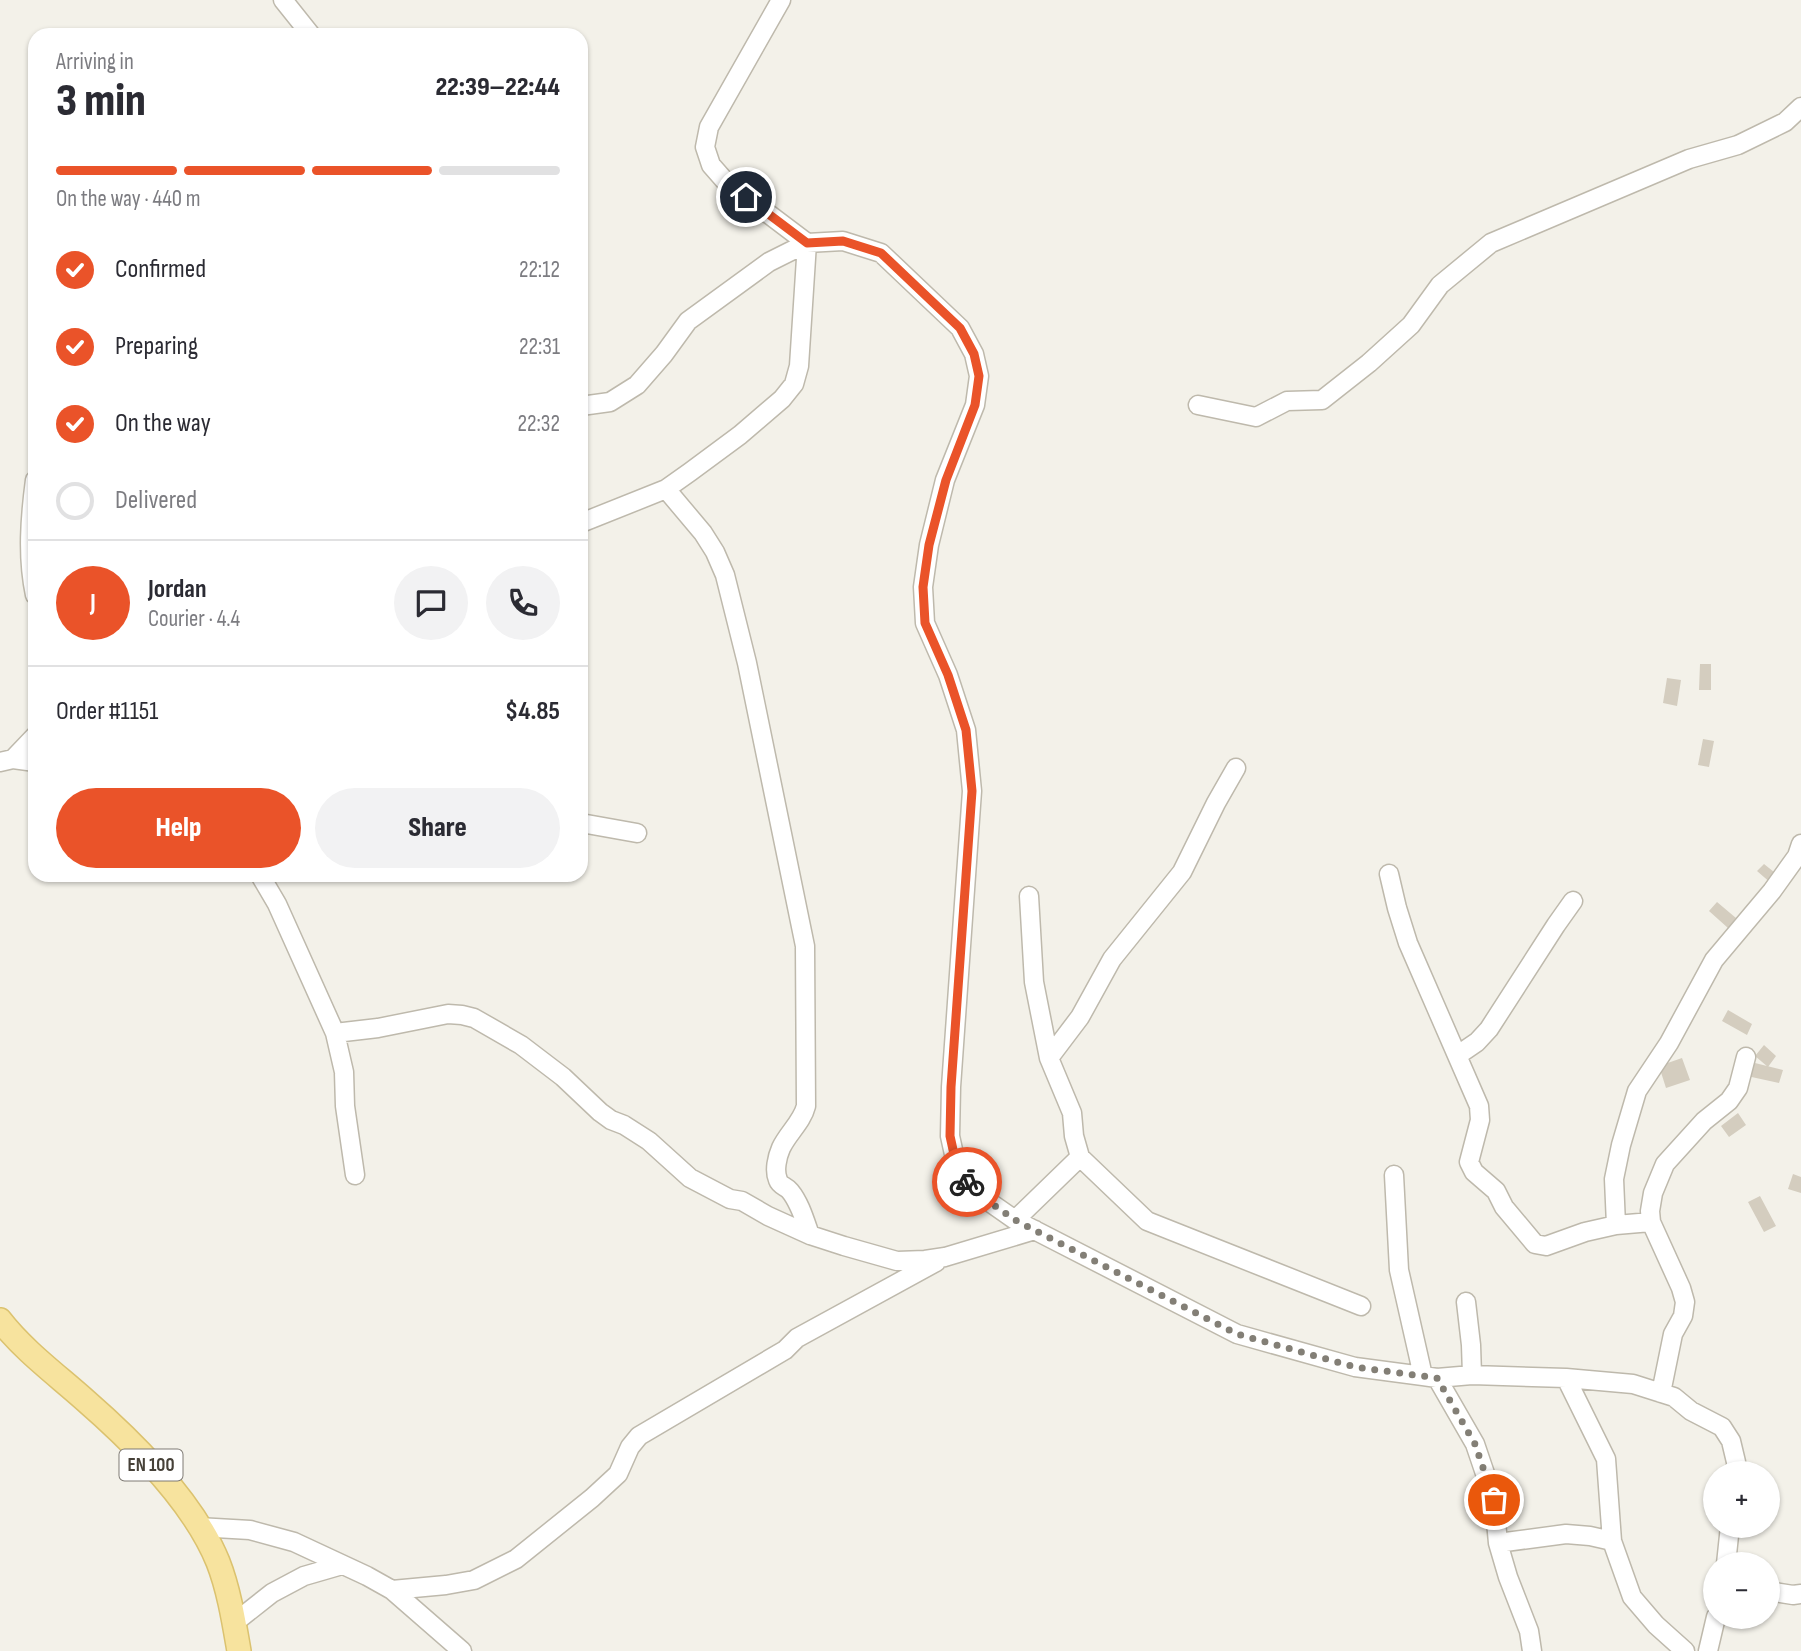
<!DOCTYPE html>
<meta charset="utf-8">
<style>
body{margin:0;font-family:"Sofia Sans Condensed",sans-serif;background:#f2f2f3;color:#2b2b33;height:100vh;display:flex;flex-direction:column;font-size:26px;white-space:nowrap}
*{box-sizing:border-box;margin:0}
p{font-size:23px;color:#7c7c81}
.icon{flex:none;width:38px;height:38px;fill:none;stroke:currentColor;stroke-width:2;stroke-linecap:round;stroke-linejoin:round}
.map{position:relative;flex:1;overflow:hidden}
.details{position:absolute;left:28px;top:28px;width:560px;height:854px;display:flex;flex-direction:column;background:#fff;border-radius:21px;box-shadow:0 2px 5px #0004}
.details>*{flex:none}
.buttons{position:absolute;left:1703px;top:1461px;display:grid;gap:14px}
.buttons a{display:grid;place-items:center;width:77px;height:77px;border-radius:50%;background:#fff;box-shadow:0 2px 5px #0004;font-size:35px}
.pin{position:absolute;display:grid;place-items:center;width:60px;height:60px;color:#fff;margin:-30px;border:4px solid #fff;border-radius:50%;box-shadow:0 2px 7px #0007}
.courier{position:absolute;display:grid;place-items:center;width:70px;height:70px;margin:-35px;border:5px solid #ea5329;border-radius:50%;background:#fff;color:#222;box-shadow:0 2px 9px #0007}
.overview em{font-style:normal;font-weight:800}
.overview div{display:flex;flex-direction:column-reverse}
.overview{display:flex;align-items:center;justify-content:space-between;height:119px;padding:0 28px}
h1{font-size:46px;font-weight:800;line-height:52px}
.bar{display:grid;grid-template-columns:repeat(4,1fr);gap:10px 7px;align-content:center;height:84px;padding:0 28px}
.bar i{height:9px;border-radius:5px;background:#e1e1e2}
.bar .on{background:#ea5329}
.bar p{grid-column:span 4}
.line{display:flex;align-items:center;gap:18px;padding:0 28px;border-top:2px solid #e1e1e2}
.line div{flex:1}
.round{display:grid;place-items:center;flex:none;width:74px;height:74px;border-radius:37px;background:#f2f2f3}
ol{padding:0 28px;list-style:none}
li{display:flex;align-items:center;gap:21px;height:77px}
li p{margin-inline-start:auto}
li .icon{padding:7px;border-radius:50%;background:#ea5329;color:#fff;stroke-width:4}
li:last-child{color:#7c7c81}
li i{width:38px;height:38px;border:4px solid #e1e1e2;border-radius:50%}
.primary-button{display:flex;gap:14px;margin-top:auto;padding:14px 28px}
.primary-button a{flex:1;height:80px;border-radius:42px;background:#ea5329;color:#fff;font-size:28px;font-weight:800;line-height:80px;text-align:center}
.primary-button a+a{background:#f2f2f3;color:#2b2b33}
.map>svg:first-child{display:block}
.building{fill:#d4cdbf}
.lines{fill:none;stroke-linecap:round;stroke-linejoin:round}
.minor-casing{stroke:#beb9ac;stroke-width:21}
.major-casing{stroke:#dbc26f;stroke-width:26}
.minor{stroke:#fff;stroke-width:18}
.major{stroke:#f7e39e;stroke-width:23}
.done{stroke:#837f76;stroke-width:7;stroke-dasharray:0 12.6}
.route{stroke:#ea5329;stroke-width:9}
.labels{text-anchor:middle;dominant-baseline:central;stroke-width:5;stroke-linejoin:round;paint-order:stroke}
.shield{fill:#fff;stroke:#7e7a74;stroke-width:2}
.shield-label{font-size:19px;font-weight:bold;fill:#464138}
</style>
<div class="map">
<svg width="1801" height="1651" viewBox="0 0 1801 1651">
<rect width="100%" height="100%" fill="#f3f1e9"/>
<path class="building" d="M1700 664H1711V690H1699Z
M1667 678 1681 680 1677 706 1663 703Z
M1703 739 1714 741 1709 767 1698 765Z
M1764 864 1779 876 1772 884 1757 871Z
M1717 902 1736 918 1728 928 1709 911Z
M1728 1010 1752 1024 1747 1035 1722 1021Z
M1764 1045 1776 1056 1768 1067 1755 1056Z
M1682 1058 1690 1080 1666 1088 1659 1066Z
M1751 1062 1783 1070 1779 1083 1747 1076Z
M1738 1113 1746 1125 1729 1137 1721 1126Z
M1793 1174 1801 1177V1193L1788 1189Z
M1760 1196 1776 1226 1764 1232 1748 1202Z"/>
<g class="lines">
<g class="minor-casing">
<path id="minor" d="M283 0 311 35
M781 0 709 127 705 147 711 165 725 181 807 243
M1198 405 1256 417 1287 401 1322 400 1369 363 1411 325 1440 285 1491 243 1689 159 1738 145 1785 122 1801 107
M581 406 610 402 637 385 664 354 688 321 769 262 807 243 843 241 881 253 960 328 974 354 979 376 975 405 945 480 929 545 923 587 925 623 948 675 966 730 972 791 951 1087 950 1136 957 1168 975 1192 1015 1220 1237 1334 1355 1367 1423 1376 1437 1378 1472 1375 1566 1378 1633 1384 1674 1397 1691 1411 1722 1427 1731 1441 1736 1462V1474
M35 480C30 518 27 557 35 595
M666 489 703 533 715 552 725 575 747 663 805 946 806 1106C802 1122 788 1133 781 1148 777 1157 774 1171 778 1180 780 1186 786 1186 790 1191 800 1203 805 1221 810 1235
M581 523 666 489 690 472 740 435 782 399 794 384 799 366 807 243
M13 759 35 736
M0 762 13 759 35 762
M581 823 637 833
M1389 874 1397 908 1408 943 1479 1106 1480 1120 1469 1162 1474 1172 1496 1191 1504 1207 1535 1244 1546 1246 1585 1232 1616 1225 1651 1222
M260 875 277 904 335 1033 344 1072 345 1106 355 1175
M335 1033 378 1028 448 1014 462 1015 474 1018 521 1045 563 1077 600 1112 611 1120 624 1125 649 1141 690 1178 730 1199 742 1201 768 1216 810 1235 844 1246 897 1261 925 1260 945 1257 1035 1230
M1458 1055 1477 1042 1489 1029 1556 925 1573 901
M1049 1058 1080 1017 1112 959 1182 872 1216 803 1236 768
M1080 1157 1147 1221 1361 1306
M1394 1175 1399 1270 1423 1376
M1015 1220 1080 1157 1074 1136 1072 1113 1049 1058 1034 982 1029 896
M1616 1225 1614 1179 1621 1145 1637 1091 1669 1043 1714 960 1772 891 1797 856 1801 844
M1466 1302 1471 1345 1472 1375
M1437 1378 1475 1444 1494 1500 1498 1543 1508 1577 1529 1631 1532 1651
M1566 1378 1606 1459 1612 1541
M1661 1393 1673 1334 1683 1316 1685 1302 1681 1288 1651 1222 1650 1211 1653 1193 1665 1164 1704 1121 1729 1101 1738 1088 1746 1057
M198 1527 250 1530 294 1542 367 1576 392 1590 462 1651
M1498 1543 1566 1534 1590 1536 1612 1541 1632 1597 1656 1625 1685 1651
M1726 1564 1730 1526
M392 1590 446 1585 474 1580 516 1559 592 1498 618 1474 630 1447 639 1436 785 1350 797 1338 936 1262
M1768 1591 1793 1595 1801 1594
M234 1623 272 1593 304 1576 342 1565
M1708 1651 1716 1617"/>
</g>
<g class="major-casing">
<path id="major" d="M0 1320C24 1351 57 1375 86 1401 133 1442 194 1503 218 1562 229 1590 234 1622 239 1651"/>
</g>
<use href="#minor" class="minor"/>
<use href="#major" class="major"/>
</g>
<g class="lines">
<path class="done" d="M967 1182 975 1192 1015 1220 1237 1334 1355 1367 1437 1378 1475 1444 1494 1500"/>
<path class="route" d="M746 197 807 243 843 241 881 253 960 328 974 354 979 376 975 405 946 480 929 545 923 587 925 623 948 675 966 730 972 791 951 1087 950 1136 957 1168 967 1182"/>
</g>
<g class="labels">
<rect class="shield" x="119.5" y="1449.5" width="63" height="31" rx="5"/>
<g class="shield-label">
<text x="151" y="1465">EN 100</text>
</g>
</g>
</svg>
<div class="buttons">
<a>+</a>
<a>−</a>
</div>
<div class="pin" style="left:1494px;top:1500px;background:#ea580c"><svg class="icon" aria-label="bag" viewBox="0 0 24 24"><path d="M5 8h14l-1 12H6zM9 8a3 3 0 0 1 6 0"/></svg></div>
<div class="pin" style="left:746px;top:197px;background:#1f2937"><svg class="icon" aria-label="home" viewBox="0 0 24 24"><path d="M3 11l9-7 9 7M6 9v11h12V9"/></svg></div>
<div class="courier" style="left:967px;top:1182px"><svg class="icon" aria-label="bike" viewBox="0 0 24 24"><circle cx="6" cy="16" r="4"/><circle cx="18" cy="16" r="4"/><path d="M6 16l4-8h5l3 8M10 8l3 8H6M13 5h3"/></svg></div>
<section class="details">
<div class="overview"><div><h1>3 min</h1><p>Arriving in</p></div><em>22:39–22:44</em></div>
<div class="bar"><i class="on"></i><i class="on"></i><i class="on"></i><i></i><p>On the way · 440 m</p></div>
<ol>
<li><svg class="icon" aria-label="check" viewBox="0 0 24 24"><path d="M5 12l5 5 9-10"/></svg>Confirmed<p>22:12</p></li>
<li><svg class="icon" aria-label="check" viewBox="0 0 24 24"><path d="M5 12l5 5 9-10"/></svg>Preparing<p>22:31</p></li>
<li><svg class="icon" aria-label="check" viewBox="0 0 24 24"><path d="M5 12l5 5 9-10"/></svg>On the way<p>22:32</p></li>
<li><i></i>Delivered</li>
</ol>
<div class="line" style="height:126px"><b class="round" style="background:#ea5329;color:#fff">J</b><div><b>Jordan</b><p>Courier · 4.4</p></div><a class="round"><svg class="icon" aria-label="chat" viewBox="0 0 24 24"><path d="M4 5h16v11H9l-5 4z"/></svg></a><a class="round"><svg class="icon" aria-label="phone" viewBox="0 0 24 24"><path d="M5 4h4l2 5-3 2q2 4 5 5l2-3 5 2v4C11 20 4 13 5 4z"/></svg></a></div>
<div class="line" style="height:91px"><div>Order #1151</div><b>$4.85</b></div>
<div class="primary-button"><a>Help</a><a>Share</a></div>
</section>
</div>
